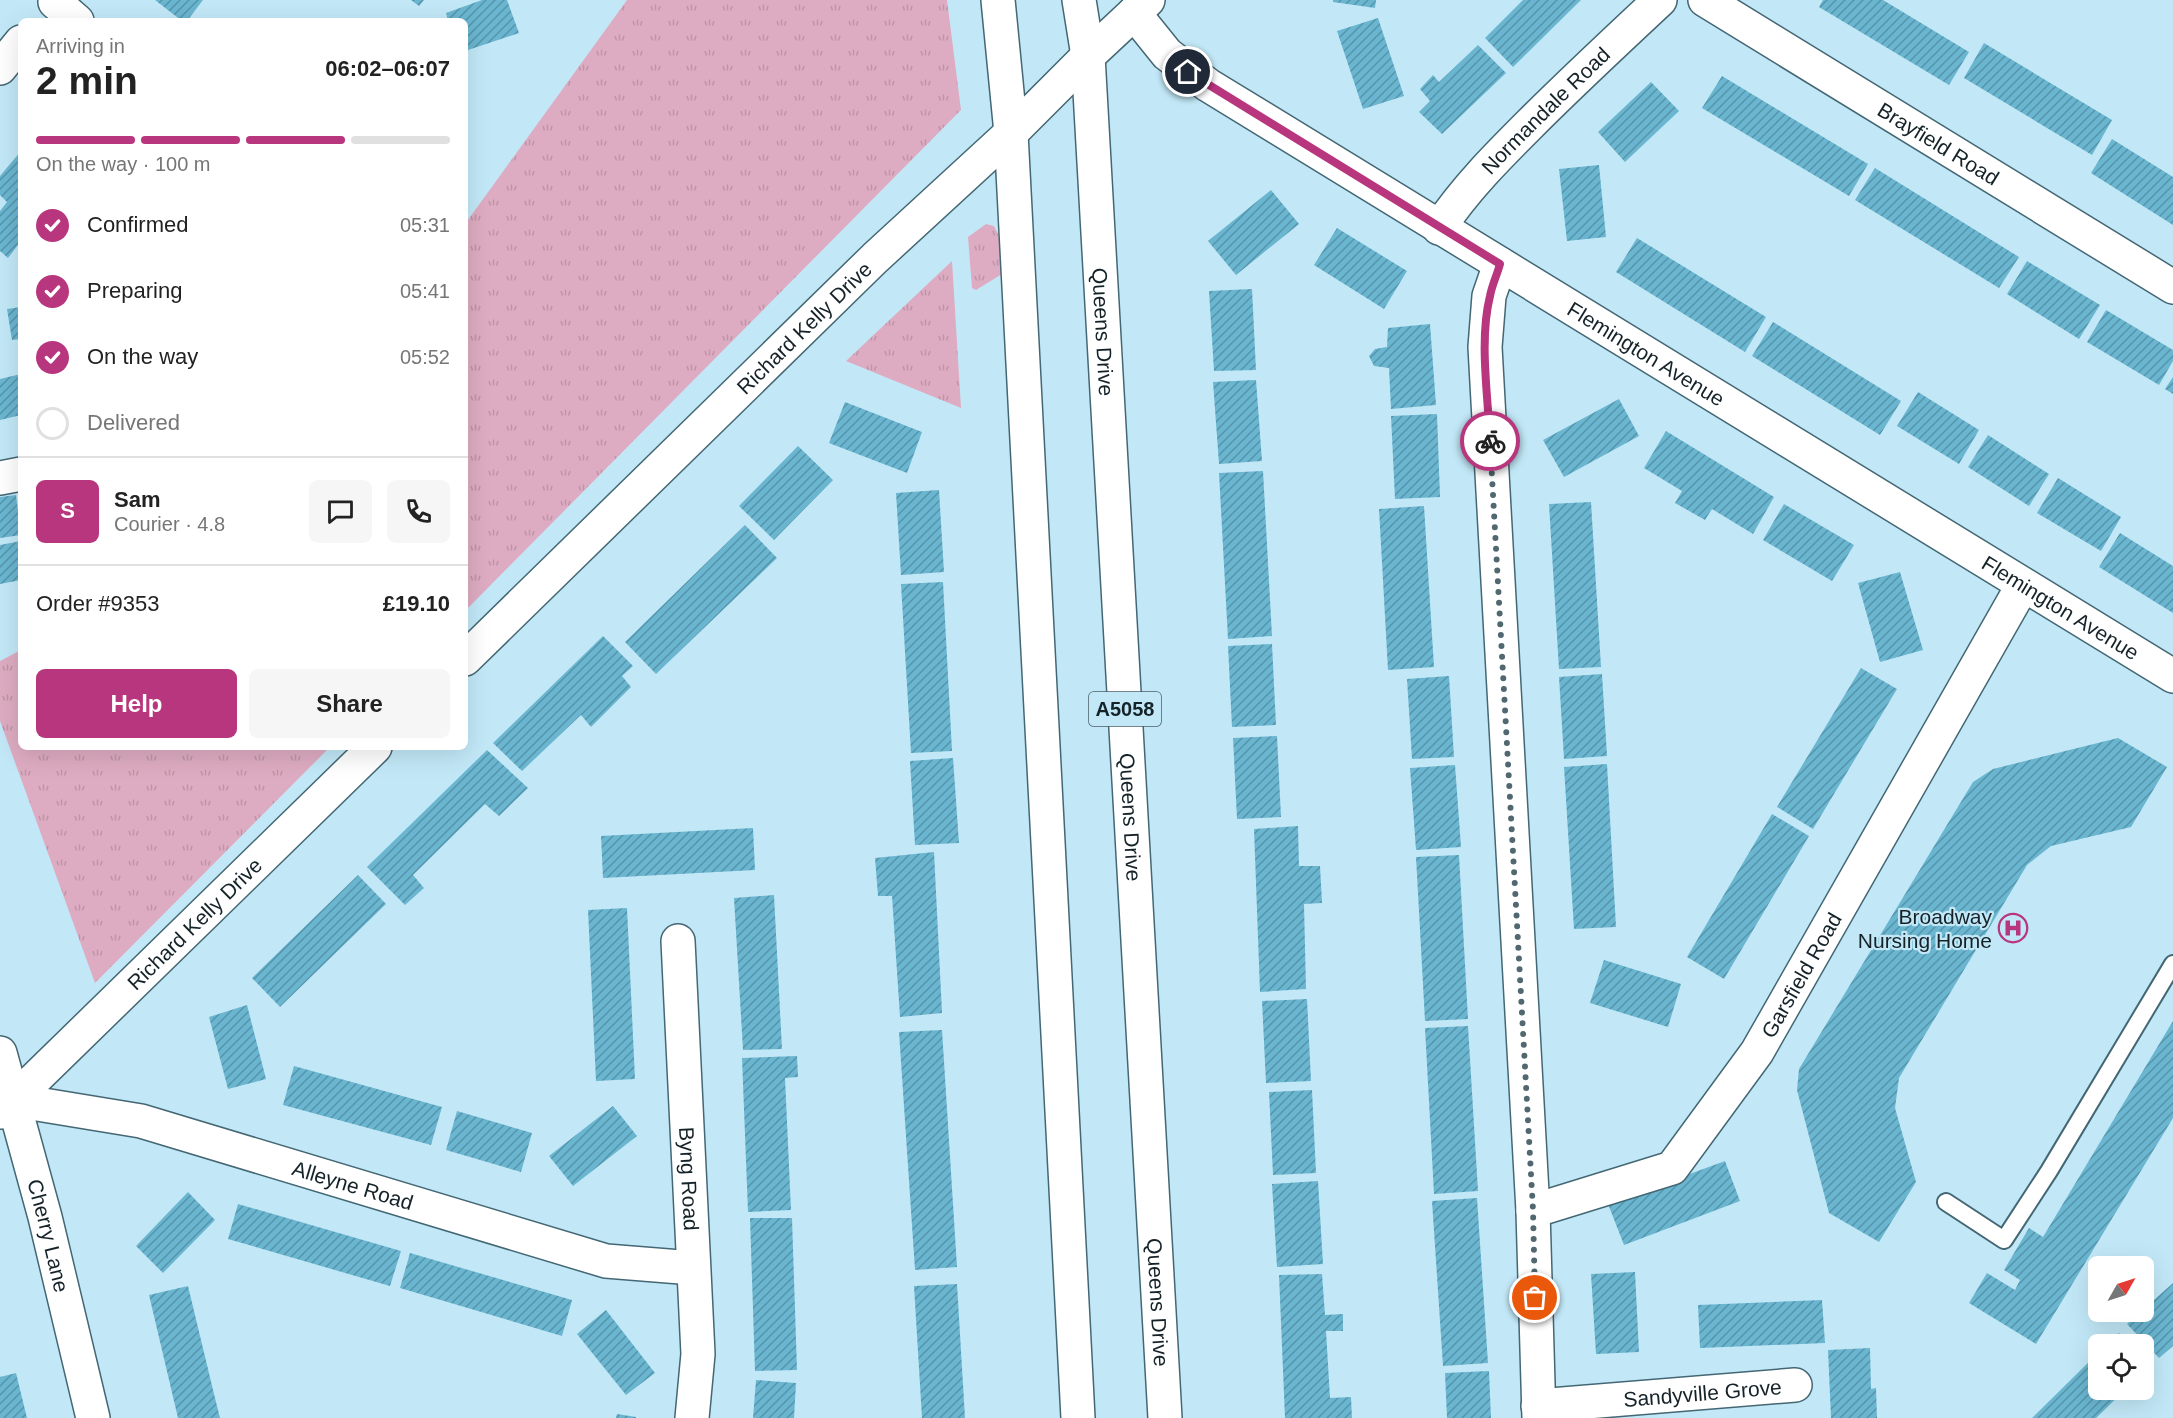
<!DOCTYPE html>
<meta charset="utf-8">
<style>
body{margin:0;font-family:Helvetica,sans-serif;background:#f6f6f6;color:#222;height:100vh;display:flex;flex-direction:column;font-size:22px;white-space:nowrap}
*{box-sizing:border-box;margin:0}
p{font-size:20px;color:#767676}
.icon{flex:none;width:33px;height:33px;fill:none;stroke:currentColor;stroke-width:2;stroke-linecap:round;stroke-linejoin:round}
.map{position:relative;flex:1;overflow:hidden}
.sheet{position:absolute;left:18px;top:18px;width:450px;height:732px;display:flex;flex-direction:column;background:#fff;border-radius:9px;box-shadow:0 6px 24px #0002}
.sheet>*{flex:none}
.needle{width:39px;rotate:51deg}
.tools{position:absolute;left:2088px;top:1256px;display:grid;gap:12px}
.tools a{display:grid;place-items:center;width:66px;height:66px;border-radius:9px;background:#fff;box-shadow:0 6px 24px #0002;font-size:30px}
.pin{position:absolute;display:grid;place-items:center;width:51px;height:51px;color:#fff;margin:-26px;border:3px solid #fff;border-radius:50%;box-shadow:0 2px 6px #0007}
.courier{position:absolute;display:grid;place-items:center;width:60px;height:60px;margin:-30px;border:4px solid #b8367d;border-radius:50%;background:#fff;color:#222;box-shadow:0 2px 8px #0007}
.headline em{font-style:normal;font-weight:700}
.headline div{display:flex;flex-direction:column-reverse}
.headline{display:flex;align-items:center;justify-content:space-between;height:102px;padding:0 18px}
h1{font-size:39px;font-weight:700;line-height:45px}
.bar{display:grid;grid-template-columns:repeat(4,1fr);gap:9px 6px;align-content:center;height:72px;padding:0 18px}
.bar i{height:8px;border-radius:4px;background:#e0e0e0}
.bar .selected{background:#b8367d}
.bar p{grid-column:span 4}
.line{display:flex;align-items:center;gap:15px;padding:0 18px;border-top:2px solid #e0e0e0}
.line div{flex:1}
.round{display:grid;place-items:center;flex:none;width:63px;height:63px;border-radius:9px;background:#f6f6f6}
ol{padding:0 18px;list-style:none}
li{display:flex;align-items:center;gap:18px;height:66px}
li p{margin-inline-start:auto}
li .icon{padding:6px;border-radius:50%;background:#b8367d;color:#fff;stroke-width:4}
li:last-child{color:#767676}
li i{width:33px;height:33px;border:3px solid #e0e0e0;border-radius:50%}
.action{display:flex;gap:12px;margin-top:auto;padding:12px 18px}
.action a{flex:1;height:69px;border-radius:9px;background:#b8367d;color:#fff;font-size:24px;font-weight:700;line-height:69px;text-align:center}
.action a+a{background:#f6f6f6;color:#222}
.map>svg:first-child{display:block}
.grass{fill:url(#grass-tufts)}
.building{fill:url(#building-hatch)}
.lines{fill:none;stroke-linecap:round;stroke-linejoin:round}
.lane-casing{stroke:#446774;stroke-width:20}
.street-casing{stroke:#446774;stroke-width:36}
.highway-casing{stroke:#446774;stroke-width:36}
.lane{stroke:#fff;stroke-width:16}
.street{stroke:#fff;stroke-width:33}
.highway{stroke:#fff;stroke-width:33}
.done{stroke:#526871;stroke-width:6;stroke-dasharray:0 10.8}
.route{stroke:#b8367d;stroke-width:8}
.labels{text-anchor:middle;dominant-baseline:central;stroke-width:4.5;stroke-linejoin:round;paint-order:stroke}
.shield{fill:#c2e8f7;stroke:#495e67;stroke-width:1.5}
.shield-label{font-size:20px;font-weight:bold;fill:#152329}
.street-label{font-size:21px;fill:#152329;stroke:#c2e8f7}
.poi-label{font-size:21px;fill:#152329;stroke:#c2e8f7;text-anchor:end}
</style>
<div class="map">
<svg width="2173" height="1418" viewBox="0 0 2173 1418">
<defs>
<pattern id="grass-tufts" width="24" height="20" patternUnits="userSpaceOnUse" patternTransform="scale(1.5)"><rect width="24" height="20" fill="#deacc2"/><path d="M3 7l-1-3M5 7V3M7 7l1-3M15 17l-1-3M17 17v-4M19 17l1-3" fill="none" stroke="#be94a7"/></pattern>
<pattern id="building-hatch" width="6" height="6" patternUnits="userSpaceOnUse" patternTransform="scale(1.5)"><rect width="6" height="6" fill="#6ab6d1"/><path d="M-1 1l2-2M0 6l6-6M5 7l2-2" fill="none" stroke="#5694aa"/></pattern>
</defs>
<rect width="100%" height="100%" fill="#c2e8f7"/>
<path class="grass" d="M627 0H947L961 110 465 611V224Z
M986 224 994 226 1000 238 1002 274 976 290 972 288 968 237Z
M952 261 961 408 846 361Z
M21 650V747H330L95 983 0 721V661Z"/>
<path class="building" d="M155 0H203L187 21H182Z
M411 0H424L419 6Z
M482 0H507L519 33 465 51V21H448L446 13Z
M1333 0H1376L1375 8 1333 2Z
M1523 0H1581L1513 67 1485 38Z
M1823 0H1883L1969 52 1949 85 1819 7Z
M1378 18 1404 96 1363 109 1337 31Z
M1984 43 2112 120 2092 155 1964 78Z
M1478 45 1506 73 1442 134 1419 112 1430 101 1420 89 1433 75 1439 82Z
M1722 76 1868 164 1849 196 1702 108Z
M1651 82 1679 111 1625 162 1598 132Z
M2112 139 2173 177V225L2091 173Z
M21 151V241L8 258 0 251V211L7 202 0 195V176Z
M1599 165 1606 237 1567 241 1559 169Z
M1875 168 2019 257 1999 288 1855 200Z
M1271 190 1299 224 1236 275 1208 241Z
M1337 228 1407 271 1384 309 1314 265Z
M1637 238 1766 317 1745 352 1616 272Z
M2027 261 2100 305 2079 339 2007 294Z
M1252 289 1256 370 1214 371 1209 291Z
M21 307V339L12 340 7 309Z
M2106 310 2173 350V361L2159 385 2087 342Z
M1773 322 1901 401 1880 435 1752 356Z
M1430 324 1436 405 1391 409 1389 368 1374 366 1369 356 1375 349 1387 347 1388 328Z
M21 374V415L0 420V379Z
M2173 377V394L2165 389Z
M1256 380 1262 461 1219 464 1213 382Z
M1918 392 1979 430 1959 464 1897 426Z
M1619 399 1639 436 1564 477 1543 440Z
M845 402 922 432 907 473 829 443Z
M1437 414 1440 497 1395 499 1391 416Z
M1666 431 1774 497 1753 534 1712 509 1705 520 1675 503 1682 491 1644 468Z
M1988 435 2049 474 2029 506 1968 467Z
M798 446 833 480 774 540 739 506Z
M1263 471 1272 636 1228 639 1219 473Z
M2058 478 2121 517 2101 551 2037 513Z
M939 490 944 572 901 575 896 493Z
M16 495 21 535 0 538V497Z
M1591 502 1601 667 1559 669 1549 504Z
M1784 504 1854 545 1832 581 1763 540Z
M1424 506 1434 667 1388 670 1379 509Z
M745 525 777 558 656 674 625 642Z
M2120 533 2173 566V613L2099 567Z
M21 541V580L0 584V545Z
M1900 572 1923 650 1880 662 1858 583Z
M943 582 952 751 911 753 901 584Z
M603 636 633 666 622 676 631 687 591 727 581 715 522 771 493 743Z
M1272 644 1276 725 1232 727 1228 646Z
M1861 668 1897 689 1813 829 1777 807Z
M1602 674 1607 756 1564 759 1559 677Z
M1449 676 1454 757 1412 759 1407 679Z
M1277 736 1281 817 1237 819 1233 738Z
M2118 738 2167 767 2131 827 2051 846 2027 865 1899 1078 1895 1108 1916 1182 1879 1242 1829 1213 1797 1090 1799 1069 1973 782 1993 769Z
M487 750 528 788 499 816 485 804 413 875 424 888 405 905 367 867Z
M953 758 959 843 915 845 910 761Z
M1607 764 1616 927 1574 929 1564 767Z
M1455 765 1461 847 1416 850 1410 768Z
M1772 814 1809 836 1724 979 1687 957Z
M1298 826 1299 866H1320L1322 903 1304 904 1306 989 1260 992 1254 829Z
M753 828 755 870 603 878 601 836Z
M934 852 942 1013 900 1017 892 896H878L875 858Z
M1459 855 1468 1019 1425 1021 1416 857Z
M358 875 386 904 280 1007 252 978Z
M774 895 782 1049 743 1050 734 898Z
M627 908 635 1079 596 1081 588 910Z
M1604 960 1681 984 1668 1027 1590 1003Z
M1307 999 1311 1081 1266 1083 1262 1001Z
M247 1005 266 1079 228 1089 209 1017Z
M2173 1021V1118L2036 1344 1969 1303 1987 1273 2015 1290 2020 1280 2004 1270 2029 1228 2043 1237Z
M1468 1026 1478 1191 1434 1194 1425 1028Z
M942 1030 957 1267 915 1270 899 1032Z
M797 1056 798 1077 785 1078 791 1210 748 1212 742 1058Z
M294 1066 442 1107 431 1145 283 1105Z
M1312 1090 1316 1173 1273 1175 1269 1092Z
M613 1106 637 1136 573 1186 549 1156Z
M457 1111 532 1133 521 1172 446 1150Z
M1725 1161 1740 1201 1624 1245 1608 1204Z
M1318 1181 1323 1264 1277 1267 1272 1184Z
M188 1192 215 1220 163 1273 136 1246Z
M1477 1198 1488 1363 1443 1366 1432 1201Z
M238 1204 401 1251 390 1286 228 1239Z
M750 1218H792L797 1370 755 1371Z
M410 1253 572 1300 562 1336 400 1288Z
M1635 1272 1639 1352 1596 1354 1591 1274Z
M1322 1274 1325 1315 1343 1314V1331H1326L1330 1398 1351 1397 1352 1418H1285L1279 1275Z
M2173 1283V1346L2159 1358 2127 1324Z
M957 1284 965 1418H922L914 1286Z
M188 1286 214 1394 220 1418H178L149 1295Z
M1822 1300 1825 1343 1700 1348 1698 1305Z
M606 1310 655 1373 626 1395 577 1334Z
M2119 1333 2130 1344H2107Z
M1870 1348 1871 1389 1876 1388 1877 1418H1831L1828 1350Z
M2098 1353V1389H2126L2096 1418H2032Z
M2144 1358 2150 1365 2144 1372Z
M1489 1371 1491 1418H1447L1445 1373Z
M16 1373 27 1418H0V1377Z
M756 1380 796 1383 794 1418H753Z
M617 1414 636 1417V1418H616Z"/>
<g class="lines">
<g class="lane-casing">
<path id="lane" d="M1946 1202 2004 1240 2049 1171 2173 964"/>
</g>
<g class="street-casing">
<g id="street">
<path id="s1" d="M1705 0 2173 287"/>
<path d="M55 2 77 21"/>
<path id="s2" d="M1134 13 1167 54 1208 85 2173 676"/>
<path d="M0 68 21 42"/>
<path id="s3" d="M1439 228C1465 189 1497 157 1530 124 1572 82 1616 41 1660 0"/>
<path d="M1500 264 1489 296 1485 347 1533 1211 1539 1418"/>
<path d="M0 478 21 474"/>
<path id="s4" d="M465 659 875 258 1011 133 1088 56 1148 0"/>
<path id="s5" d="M678 941 698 1354 692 1418"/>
<path id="s6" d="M0 1053 45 1217 93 1418"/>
<path id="s7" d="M13 1100 141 1121 606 1261 693 1268"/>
<path id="s8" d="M1 1112 375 747"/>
<path id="s9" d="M1533 1211 1672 1168 1757 1052 2023 585"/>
<path id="s10" d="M1538 1406 1795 1385"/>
</g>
</g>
<g class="highway-casing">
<g id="highway">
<path d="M998 0 1011 133 1078 1418"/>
<path id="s11" d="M1079 0 1088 56 1165 1418"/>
</g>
</g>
<use href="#lane" class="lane"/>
<use href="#street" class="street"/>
<use href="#highway" class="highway"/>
</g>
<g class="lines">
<path class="done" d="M1490 441 1533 1210 1535 1298"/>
<path class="route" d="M1188 72 1500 264C1497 275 1492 285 1490 296 1479 340 1488 395 1490 441"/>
</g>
<defs>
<g id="hospital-ring" transform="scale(1.5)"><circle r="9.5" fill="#c2e8f7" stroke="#b8367d" stroke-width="1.5"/><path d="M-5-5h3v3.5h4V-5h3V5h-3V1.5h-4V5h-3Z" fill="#b8367d"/></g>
</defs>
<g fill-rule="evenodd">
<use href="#hospital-ring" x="2013" y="928"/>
</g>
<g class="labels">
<rect class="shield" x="1089" y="692" width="72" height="34" rx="4.5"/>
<g class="shield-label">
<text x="1125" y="709">A5058</text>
</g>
<g class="street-label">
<text stroke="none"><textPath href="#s3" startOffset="159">Normandale Road</textPath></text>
<text stroke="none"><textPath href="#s1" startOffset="274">Brayfield Road</textPath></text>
<text stroke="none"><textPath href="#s4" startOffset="474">Richard Kelly Drive</textPath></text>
<text stroke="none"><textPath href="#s11" startOffset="333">Queens Drive</textPath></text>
<text stroke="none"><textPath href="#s2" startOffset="618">Flemington Avenue</textPath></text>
<text stroke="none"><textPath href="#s2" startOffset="1104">Flemington Avenue</textPath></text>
<text stroke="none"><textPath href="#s11" startOffset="819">Queens Drive</textPath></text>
<text stroke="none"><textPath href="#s8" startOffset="270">Richard Kelly Drive</textPath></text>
<text stroke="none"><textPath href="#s9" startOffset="378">Garsfield Road</textPath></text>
<text stroke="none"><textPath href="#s5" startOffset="238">Byng Road</textPath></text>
<text stroke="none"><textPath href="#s7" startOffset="351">Alleyne Road</textPath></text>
<text stroke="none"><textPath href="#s6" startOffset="189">Cherry Lane</textPath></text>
<text stroke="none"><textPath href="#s11" startOffset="1305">Queens Drive</textPath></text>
<text stroke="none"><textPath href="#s10" startOffset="165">Sandyville Grove</textPath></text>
</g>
<g class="poi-label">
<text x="1992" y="916">Broadway<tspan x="1992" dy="24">Nursing Home</tspan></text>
</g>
</g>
</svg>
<div class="tools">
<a><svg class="needle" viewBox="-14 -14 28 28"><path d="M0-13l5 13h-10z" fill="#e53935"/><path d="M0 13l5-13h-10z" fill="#767676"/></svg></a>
<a><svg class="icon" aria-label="locate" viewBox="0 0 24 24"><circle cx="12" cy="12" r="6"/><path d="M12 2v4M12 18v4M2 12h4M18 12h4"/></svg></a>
</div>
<div class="pin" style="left:1535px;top:1298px;background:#ea580c"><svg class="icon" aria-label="bag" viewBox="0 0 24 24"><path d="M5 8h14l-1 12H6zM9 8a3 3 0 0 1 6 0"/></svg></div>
<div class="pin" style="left:1188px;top:72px;background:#1f2937"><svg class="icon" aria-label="home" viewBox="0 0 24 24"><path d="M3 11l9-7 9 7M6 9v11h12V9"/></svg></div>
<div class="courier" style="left:1490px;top:441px"><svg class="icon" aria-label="bike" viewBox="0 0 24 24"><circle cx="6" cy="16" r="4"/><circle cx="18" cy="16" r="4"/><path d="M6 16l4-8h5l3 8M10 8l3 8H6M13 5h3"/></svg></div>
<section class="sheet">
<div class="headline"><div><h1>2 min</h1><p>Arriving in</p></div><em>06:02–06:07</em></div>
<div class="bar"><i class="selected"></i><i class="selected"></i><i class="selected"></i><i></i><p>On the way · 100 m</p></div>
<ol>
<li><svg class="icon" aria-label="check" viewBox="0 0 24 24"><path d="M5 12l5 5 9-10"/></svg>Confirmed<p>05:31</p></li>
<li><svg class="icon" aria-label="check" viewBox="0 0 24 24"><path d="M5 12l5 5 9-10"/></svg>Preparing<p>05:41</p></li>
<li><svg class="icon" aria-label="check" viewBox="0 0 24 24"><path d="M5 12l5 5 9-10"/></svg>On the way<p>05:52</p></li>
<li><i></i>Delivered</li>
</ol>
<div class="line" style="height:108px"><b class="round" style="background:#b8367d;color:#fff">S</b><div><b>Sam</b><p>Courier · 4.8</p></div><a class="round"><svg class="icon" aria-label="chat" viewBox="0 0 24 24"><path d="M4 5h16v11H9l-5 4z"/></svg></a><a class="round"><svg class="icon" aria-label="phone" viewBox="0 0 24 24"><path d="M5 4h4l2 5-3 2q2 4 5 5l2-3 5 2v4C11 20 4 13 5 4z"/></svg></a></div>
<div class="line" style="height:78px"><div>Order #9353</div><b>£19.10</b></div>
<div class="action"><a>Help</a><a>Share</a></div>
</section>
</div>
